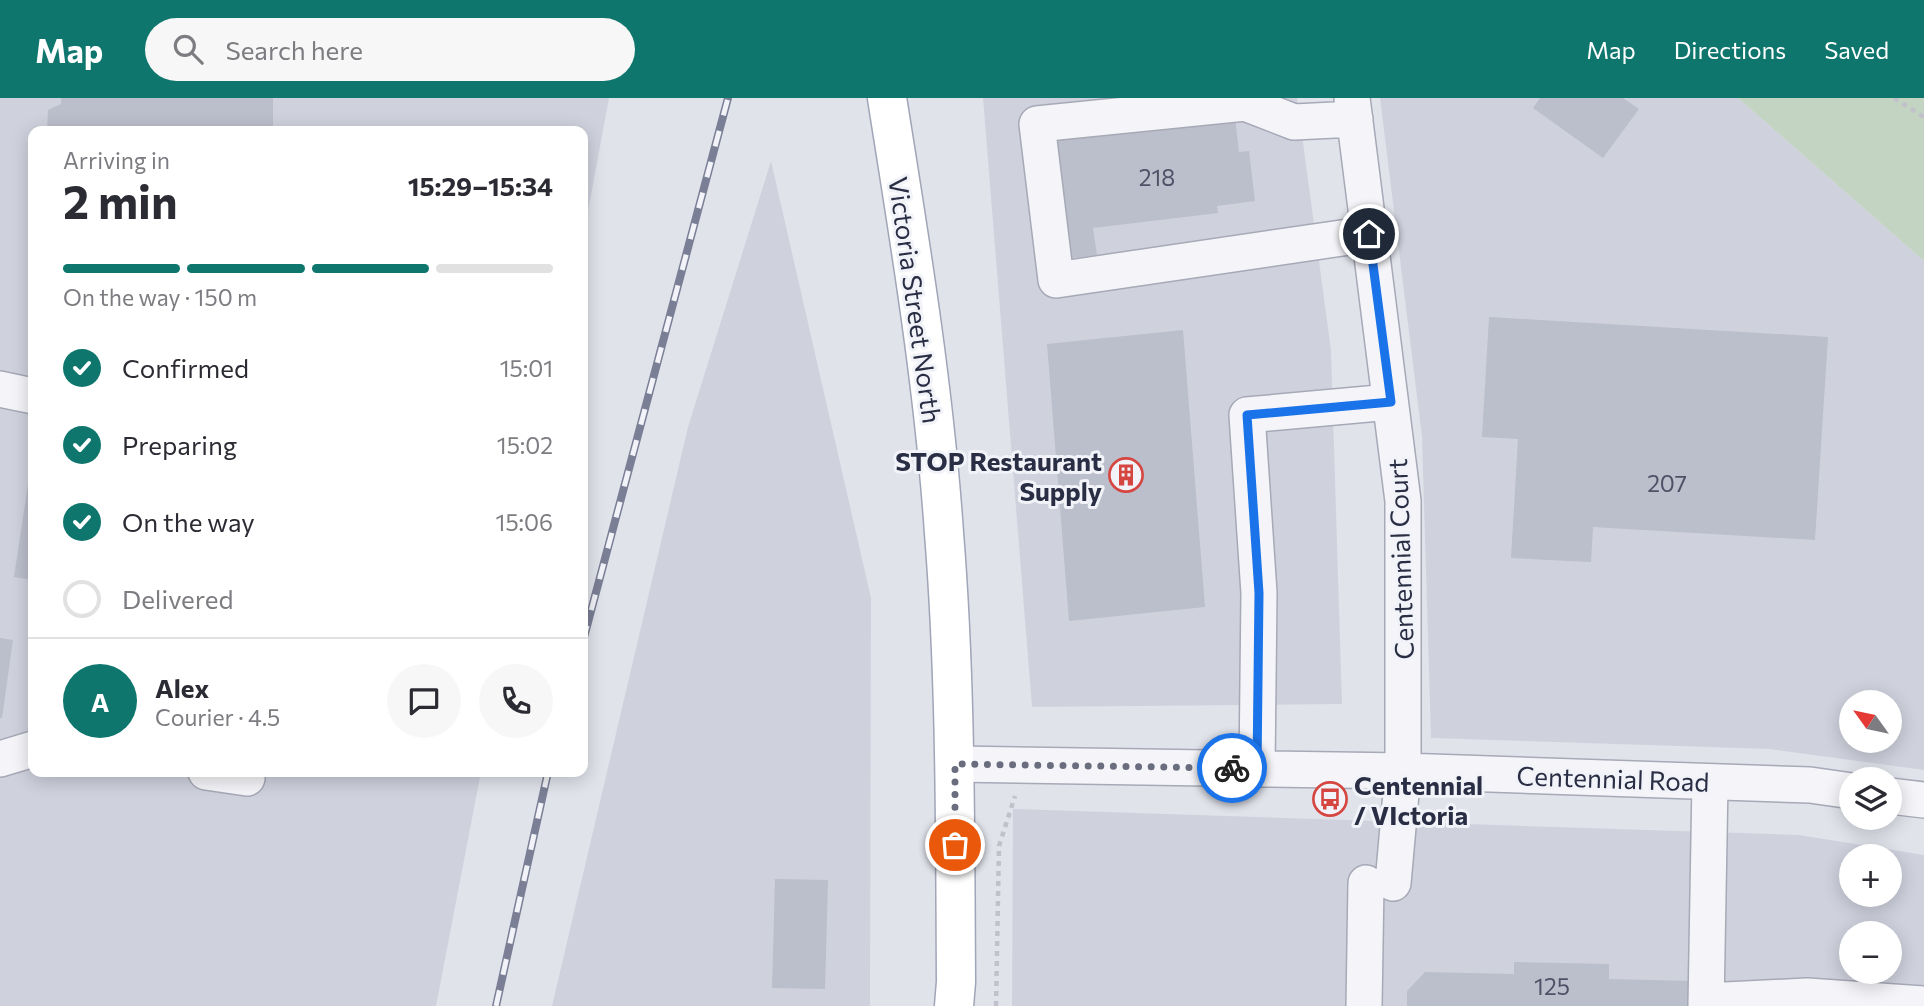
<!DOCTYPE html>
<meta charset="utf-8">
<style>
body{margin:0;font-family:Commissioner,sans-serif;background:#f7f7f7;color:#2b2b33;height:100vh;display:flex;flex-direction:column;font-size:26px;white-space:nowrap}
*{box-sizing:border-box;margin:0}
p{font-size:23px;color:#7c7c81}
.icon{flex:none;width:38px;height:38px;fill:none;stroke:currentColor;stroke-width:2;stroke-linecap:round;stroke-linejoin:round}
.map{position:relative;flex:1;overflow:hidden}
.side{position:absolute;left:28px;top:28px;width:560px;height:651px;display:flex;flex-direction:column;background:#fff;border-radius:14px;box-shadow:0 4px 18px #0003}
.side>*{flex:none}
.needle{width:46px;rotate:303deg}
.fabs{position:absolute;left:1839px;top:592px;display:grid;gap:14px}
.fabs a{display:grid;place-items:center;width:63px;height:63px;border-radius:50%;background:#fff;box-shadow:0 4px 18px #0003;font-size:35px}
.pin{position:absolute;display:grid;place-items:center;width:60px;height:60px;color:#fff;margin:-30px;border:4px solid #fff;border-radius:50%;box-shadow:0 2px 7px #0007}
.courier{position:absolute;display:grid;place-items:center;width:70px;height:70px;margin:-35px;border:5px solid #1a73e8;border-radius:50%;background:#fff;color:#222;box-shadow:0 2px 9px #0007}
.headline em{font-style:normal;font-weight:700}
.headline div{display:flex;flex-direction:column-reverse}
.headline{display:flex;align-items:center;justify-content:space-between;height:119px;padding:0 35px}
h1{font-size:46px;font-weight:700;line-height:52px}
.bar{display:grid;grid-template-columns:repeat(4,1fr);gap:10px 7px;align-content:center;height:84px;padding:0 35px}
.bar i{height:9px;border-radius:5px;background:#e1e1e2}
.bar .selected{background:#0f766e}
.bar p{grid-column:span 4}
.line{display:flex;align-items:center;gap:18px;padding:0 35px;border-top:2px solid #e1e1e2}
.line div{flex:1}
.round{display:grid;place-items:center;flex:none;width:74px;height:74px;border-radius:37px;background:#f7f7f7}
ol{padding:0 35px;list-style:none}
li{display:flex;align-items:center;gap:21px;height:77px}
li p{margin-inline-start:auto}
li .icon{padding:7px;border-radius:50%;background:#0f766e;color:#fff;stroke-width:4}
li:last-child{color:#7c7c81}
li i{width:38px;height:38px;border:4px solid #e1e1e2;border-radius:50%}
header{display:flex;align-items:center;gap:42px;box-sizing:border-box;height:98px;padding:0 35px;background:#0f766e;color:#fff}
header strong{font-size:33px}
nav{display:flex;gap:38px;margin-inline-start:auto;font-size:24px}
.search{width:490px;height:63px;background:#f7f7f7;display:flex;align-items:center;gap:18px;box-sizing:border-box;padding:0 24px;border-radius:38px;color:#7c7c81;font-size:26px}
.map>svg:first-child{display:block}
.built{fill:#cfd2dd;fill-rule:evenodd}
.green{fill:#c3d5c2}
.building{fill:#bbbecb}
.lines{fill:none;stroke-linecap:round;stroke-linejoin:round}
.minor-casing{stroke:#a6a9b6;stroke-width:38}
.major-casing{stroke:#a0a5b7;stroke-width:41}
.path{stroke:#c0c1ca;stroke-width:4.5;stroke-dasharray:5 5;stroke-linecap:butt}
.minor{stroke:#f5f5f9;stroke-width:35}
.major{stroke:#fff;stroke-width:38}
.rail-casing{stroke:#7a7f95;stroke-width:8}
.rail{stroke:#f1f3f8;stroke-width:5;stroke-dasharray:16;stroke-linecap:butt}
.done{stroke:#696d7e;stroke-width:7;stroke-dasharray:0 12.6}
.route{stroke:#1a73e8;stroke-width:9}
.labels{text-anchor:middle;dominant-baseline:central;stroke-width:6;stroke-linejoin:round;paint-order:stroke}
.number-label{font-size:23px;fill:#4e5266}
.street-label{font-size:26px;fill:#292e44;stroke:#f1f3f8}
.poi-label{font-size:26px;font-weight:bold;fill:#292e44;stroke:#f1f3f8;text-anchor:end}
</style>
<header>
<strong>Map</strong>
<div class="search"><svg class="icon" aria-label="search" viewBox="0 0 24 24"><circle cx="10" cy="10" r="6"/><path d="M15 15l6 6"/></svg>Search here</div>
<nav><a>Map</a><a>Directions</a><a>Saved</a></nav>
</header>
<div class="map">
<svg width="1924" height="908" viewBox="0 0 1924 908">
<rect width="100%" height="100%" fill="#e1e3eb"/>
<path class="built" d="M0 0H609L583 140V33H33V674H481L436 908H0Z
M983 0H1297L1331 252 1342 606 1032 609Z
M1380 0H1738L1924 163V672L1769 651 1431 640 1422 339ZM1852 604H1890V642H1852Z
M771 63 871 500 870 908H552L688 329Z
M1013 711 1799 737 1924 757V908H1012ZM1852 758H1890V796H1852ZM1852 835H1890V873H1852Z"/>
<path class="green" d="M1738 0H1924V163Z"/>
<path class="building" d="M61 0H273V33H47L48 12 61 6Z
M1540 0H1623L1639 11 1603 60 1533 10Z
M1235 19 1239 54 1249 53 1255 103 1217 108 1218 115 1093 130 1097 157 1071 160 1057 41Z
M1489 219 1828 239 1815 442 1593 429 1591 464 1511 460 1518 341 1482 339Z
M1183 232 1205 509 1069 523 1047 246Z
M32 360H33V482L14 479Z
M0 540 13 542 2 620H0Z
M775 781 828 782 825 891 772 890Z
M1514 864 1609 866V881L1692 883 1691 908H1407V893L1425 874 1514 876Z"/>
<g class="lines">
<g class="minor-casing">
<path id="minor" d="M1352 0 1403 403V673L1393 785
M1355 21 1294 24 1245 5 1037 26 1056 182 1369 136
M0 291 33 298
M0 661 33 651
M955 666 1403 673 1810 687 1852 693
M1257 671 1259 495 1247 317 1390 304
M206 674 247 680
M1890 698 1924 702
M1706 903 1807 898 1924 906
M1364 908 1366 785
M1706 908 1710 684"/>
</g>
<g class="major-casing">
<path id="major" d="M887 0C910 144 934 289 944 435 956 584 955 734 956 884L954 908"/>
</g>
<path class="path" d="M1894 0 1924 19
M996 908 999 748 1015 698"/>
<use href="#minor" class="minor"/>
<use href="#major" class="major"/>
<g class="rail-casing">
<path id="rail" d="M583 543 728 0
M496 908 548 674"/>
</g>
<use href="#rail" class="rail"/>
</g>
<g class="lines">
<path class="done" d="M955 747V666L1232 670"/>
<path class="route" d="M1232 670 1257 671 1259 495 1247 317 1391 304 1369 136"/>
</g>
<defs>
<g id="building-ring" transform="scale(1.75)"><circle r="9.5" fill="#f1f3f8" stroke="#d54641" stroke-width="1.5"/><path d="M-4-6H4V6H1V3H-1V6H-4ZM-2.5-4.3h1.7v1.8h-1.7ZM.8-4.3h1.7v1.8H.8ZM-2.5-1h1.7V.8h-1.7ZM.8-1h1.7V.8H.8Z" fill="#d54641"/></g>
<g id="bus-ring" transform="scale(1.75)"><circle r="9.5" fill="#f1f3f8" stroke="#d54641" stroke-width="1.5"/><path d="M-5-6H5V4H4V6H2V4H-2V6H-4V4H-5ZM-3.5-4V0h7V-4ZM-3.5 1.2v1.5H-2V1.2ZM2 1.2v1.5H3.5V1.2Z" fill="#d54641"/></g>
</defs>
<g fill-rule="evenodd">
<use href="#building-ring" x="1126" y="377"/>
<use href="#bus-ring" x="1330" y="701"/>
</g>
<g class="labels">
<g class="number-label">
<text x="1157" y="79">218</text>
<text x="1667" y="385">207</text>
<text x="1552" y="888">125</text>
</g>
<g class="street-label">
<text transform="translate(916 202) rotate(82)">Victoria Street North</text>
<text transform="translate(1400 461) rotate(-92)">Centennial Court</text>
<text transform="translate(1613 680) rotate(2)">Centennial Road</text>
</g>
<g class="poi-label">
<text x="1102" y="362">STOP Restaurant<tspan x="1102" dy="30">Supply</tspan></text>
<text x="1354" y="686" text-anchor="start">Centennial<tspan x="1354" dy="30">/ VIctoria</tspan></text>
</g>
</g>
</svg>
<div class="fabs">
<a><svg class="needle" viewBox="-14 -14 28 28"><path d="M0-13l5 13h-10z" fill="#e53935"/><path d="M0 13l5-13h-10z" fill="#7c7c81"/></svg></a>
<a><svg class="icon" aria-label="layers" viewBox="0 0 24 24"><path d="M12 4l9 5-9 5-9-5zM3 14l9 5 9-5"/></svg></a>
<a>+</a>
<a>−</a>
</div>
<div class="pin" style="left:955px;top:747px;background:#ea580c"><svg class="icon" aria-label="bag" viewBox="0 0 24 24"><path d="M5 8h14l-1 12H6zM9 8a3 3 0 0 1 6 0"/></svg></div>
<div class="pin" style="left:1369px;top:136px;background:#1f2937"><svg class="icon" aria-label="home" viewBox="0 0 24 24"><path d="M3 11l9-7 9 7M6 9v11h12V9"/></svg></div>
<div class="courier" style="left:1232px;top:670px"><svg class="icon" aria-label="bike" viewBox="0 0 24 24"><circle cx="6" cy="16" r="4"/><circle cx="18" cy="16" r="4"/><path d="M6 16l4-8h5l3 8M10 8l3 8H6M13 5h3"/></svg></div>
<section class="side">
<div class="headline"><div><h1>2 min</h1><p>Arriving in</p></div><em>15:29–15:34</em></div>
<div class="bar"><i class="selected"></i><i class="selected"></i><i class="selected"></i><i></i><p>On the way · 150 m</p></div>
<ol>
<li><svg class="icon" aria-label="check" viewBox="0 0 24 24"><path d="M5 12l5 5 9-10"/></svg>Confirmed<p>15:01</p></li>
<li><svg class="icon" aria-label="check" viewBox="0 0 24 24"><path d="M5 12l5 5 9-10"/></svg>Preparing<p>15:02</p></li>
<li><svg class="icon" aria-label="check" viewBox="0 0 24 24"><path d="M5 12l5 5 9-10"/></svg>On the way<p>15:06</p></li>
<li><i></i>Delivered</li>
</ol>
<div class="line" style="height:126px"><b class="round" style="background:#0f766e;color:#fff">A</b><div><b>Alex</b><p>Courier · 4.5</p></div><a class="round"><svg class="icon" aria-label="chat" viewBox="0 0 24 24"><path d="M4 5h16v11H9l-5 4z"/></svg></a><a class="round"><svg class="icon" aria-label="phone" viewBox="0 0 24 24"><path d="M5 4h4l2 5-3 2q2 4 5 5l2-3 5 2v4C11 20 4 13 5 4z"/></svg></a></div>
</section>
</div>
